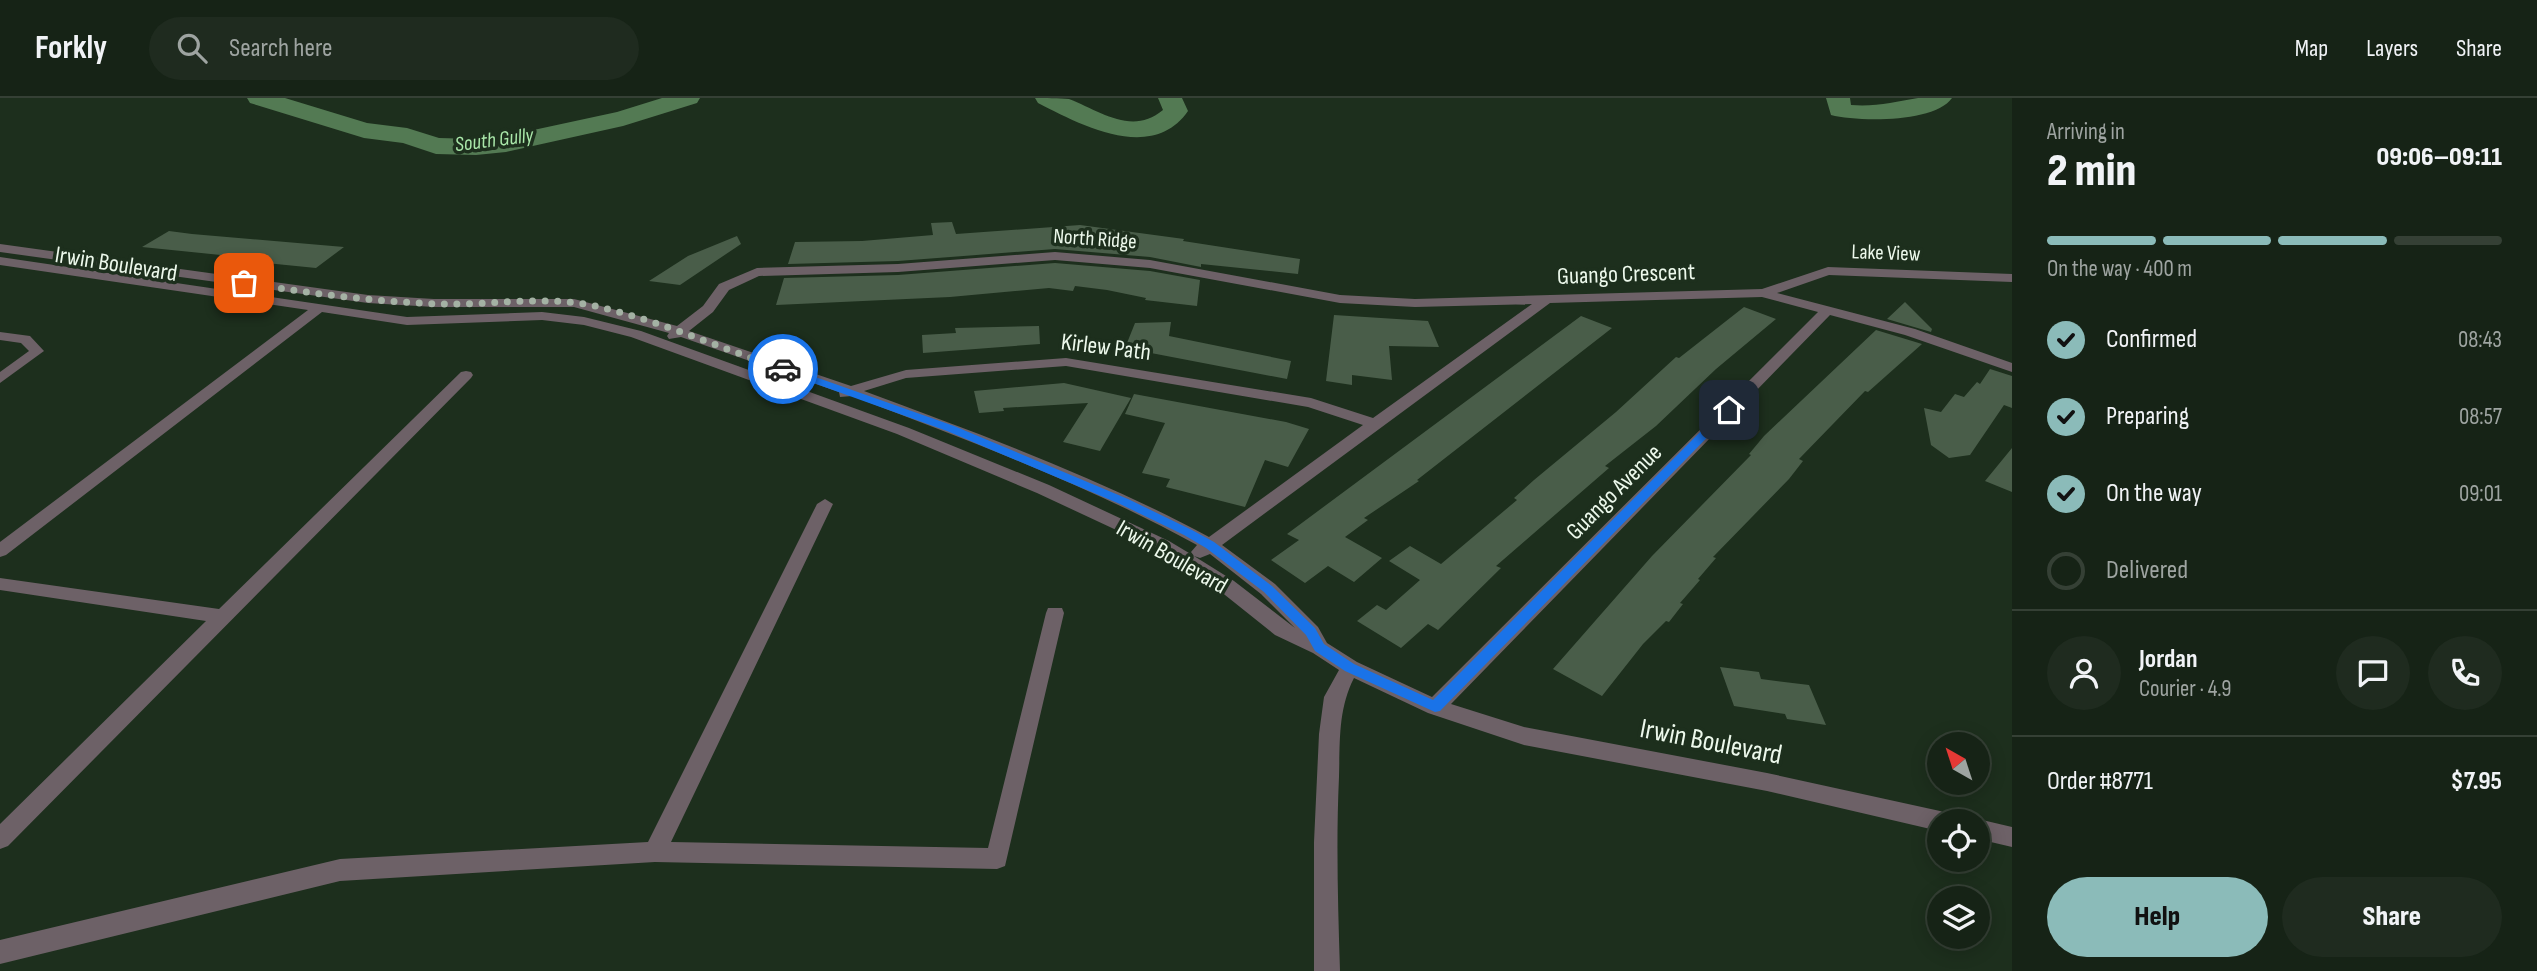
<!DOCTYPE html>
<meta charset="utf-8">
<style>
body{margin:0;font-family:"Sofia Sans Condensed",sans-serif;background:#1f2b1f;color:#f1f3f6;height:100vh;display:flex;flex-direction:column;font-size:26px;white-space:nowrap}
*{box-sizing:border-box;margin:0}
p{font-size:23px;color:#9ea4a1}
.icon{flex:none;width:38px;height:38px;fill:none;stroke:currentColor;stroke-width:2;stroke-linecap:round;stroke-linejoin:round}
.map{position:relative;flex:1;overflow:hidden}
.drawer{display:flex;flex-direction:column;background:#162316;width:525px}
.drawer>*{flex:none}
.needle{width:46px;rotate:321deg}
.tools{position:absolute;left:1927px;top:634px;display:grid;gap:14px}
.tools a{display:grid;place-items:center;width:63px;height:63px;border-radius:50%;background:#162316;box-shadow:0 4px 18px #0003,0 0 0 2px #354035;font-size:35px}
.pin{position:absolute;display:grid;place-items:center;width:60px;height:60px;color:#fff;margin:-30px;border-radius:14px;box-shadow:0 4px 10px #0006}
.courier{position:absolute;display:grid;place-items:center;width:70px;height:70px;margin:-35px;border:5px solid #1a73e8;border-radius:50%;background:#fff;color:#222;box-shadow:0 2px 9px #0007}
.head em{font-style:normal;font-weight:800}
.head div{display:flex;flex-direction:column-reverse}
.head{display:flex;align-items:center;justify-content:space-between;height:119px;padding:0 35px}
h1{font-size:46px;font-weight:800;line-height:52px}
.bar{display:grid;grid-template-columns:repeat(4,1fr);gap:10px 7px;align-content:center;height:84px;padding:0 35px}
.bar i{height:9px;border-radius:5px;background:#354035}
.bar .active{background:#8bbbb9}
.bar p{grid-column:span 4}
.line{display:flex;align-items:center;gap:18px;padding:0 35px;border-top:2px solid #354035}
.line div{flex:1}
.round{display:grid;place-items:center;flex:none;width:74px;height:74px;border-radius:37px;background:#1f2b1f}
ol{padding:0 35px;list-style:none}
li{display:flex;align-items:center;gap:21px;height:77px}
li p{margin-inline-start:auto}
li .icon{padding:7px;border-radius:50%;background:#8bbbb9;color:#111;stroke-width:4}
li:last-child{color:#9ea4a1}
li i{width:38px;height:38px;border:4px solid #354035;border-radius:50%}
.action{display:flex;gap:14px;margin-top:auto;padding:14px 35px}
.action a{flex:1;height:80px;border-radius:42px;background:#8bbbb9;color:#111;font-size:28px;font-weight:800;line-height:80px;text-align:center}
.action a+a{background:#1f2b1f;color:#f1f3f6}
header{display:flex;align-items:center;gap:42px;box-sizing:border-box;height:98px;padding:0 35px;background:#162316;border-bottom:2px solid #354035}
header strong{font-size:33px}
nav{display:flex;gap:38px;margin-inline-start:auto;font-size:24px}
.search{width:490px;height:63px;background:#1f2b1f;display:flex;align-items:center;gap:18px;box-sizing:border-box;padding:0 24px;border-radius:38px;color:#9ea4a1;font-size:26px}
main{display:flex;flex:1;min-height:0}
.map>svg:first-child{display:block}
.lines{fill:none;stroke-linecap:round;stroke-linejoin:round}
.river{fill:#537a53;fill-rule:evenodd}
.building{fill:#495d49}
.minor{fill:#6d6167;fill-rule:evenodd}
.route{fill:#1a73e8}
.done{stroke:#a4b2a4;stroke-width:7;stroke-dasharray:0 12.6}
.labels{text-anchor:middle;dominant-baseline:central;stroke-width:7;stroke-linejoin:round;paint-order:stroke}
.far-water-label{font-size:21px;font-style:italic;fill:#aae8aa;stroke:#1d2f1d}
.far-street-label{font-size:21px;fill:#edf9ec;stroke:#1d2f1d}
.street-label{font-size:24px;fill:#edf9ec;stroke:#1d2f1d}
.near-street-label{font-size:28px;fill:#edf9ec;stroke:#1d2f1d}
</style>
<header>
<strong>Forkly</strong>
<div class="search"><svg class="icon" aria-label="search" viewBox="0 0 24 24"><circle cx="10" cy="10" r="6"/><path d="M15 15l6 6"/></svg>Search here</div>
<nav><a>Map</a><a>Layers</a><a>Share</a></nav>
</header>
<main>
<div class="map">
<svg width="2012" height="873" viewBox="0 0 2012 873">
<rect width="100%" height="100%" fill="#1d2f1d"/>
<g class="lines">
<path class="river" d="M247 0H285L367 25 407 30 439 40 476 41 506 38 617 14 662 0H700L697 5 623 28 506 54 476 57 436 56 403 45 364 40 250 5Z
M1035 0C1045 0 1059 0 1069 1 1100 13 1132 38 1163 12L1158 0H1182L1188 13C1152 65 1081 27 1038 5Z
M1826 0H1850L1851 7C1875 9 1895 4 1918 0 1929 0 1941 0 1952 0 1935 25 1858 24 1831 17Z"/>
</g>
<path class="building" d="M952 124 956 136 1080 127 1184 141 1183 143 1300 161 1298 176 1201 166V169L1150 159 1055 151 898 163 788 166 795 144 862 143 933 137 931 125Z
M169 133 192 136 344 149 316 170 266 165 270 162 142 149Z
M737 138 741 146 680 187 649 183 688 158Z
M1055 165 1150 173 1200 182 1197 208 1145 202 1146 200 1107 192 1075 188 1073 193 1049 190 950 199 776 207 784 180 898 177Z
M1905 204 1932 231 1931 234 1887 221Z
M1744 209 1776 221 1716 271 1656 328 1605 368 1609 370 1496 468 1501 470 1438 532 1428 526 1401 550 1357 523 1377 507 1386 512 1420 482 1389 463 1410 448 1441 466 1517 402 1514 400 1534 382 1616 314 1676 259 1679 260Z
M1334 217 1428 223 1439 249 1389 248 1392 282 1352 277V287L1326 283Z
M1581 218 1612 230 1417 382 1419 383 1364 420 1368 422 1345 439 1382 460 1354 484 1328 468 1305 485 1271 462 1299 442 1287 436Z
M1171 224 1169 238 1291 263 1287 281 1125 250 1135 225Z
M1039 228 1040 246 923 255 922 237 956 235 955 230Z
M1876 232 1922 246 1868 294 1865 293 1799 361 1803 363 1789 381 1713 459 1716 460 1698 481 1700 482 1680 505 1683 506 1669 524 1666 523 1643 546 1602 598 1553 571 1652 458 1751 357 1749 356 1764 338Z
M1990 271 2012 278V310L2004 307 1970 357 1949 360 1931 347 1924 310 1941 314 1955 296 1964 299 1977 284 1980 286Z
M1064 285 1131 300 1100 353 1063 344 1088 305 1003 310 1004 313 979 315 974 293Z
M1134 296 1286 324 1309 331 1288 369 1265 362 1245 409 1166 389 1170 381 1142 375 1165 325 1125 316Z
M2012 350V394L1985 383Z
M1720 569 1759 574 1761 581 1809 587 1826 627 1787 621 1785 616 1734 608Z"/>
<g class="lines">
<path class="minor" d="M0 146 368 197 434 201H574L677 228 703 208 719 186 757 170 898 166 1055 154 1150 162 1340 197 1415 201 1762 191 1828 169 2012 176V184L1829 177 1777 195 1915 231 2012 265V274L1905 237 1830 217 1451 606 1524 629 1767 675 1940 713 1948 716 1951 723H1939V733L1767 693 1524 647 1428 615 1354 580C1338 611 1340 644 1339 679 1336 744 1338 808 1340 873H1314V744L1319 636 1324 599 1339 572 1313 555 1275 537 1220 493 1157 451 1037 395 897 336 631 239 584 227 542 222 407 227 322 214 6 457 0 459V444L308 212 0 167V159L407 219 542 214 584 219 641 233 909 330 1049 387 1169 443 1194 458 1191 454 1197 447C1088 387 968 342 852 298L840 299 839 294 681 239 669 241 667 238 669 235 574 209H434L368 205 0 154ZM1055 162 1150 170 1340 205 1415 209 1532 206 1373 320 1311 300 1066 260 906 272 851 288 689 233 713 214 729 192 759 178 898 174ZM1762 199 1818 214 1432 599 1357 564 1327 545 1318 529 1275 486 1222 447 1550 205ZM1066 268 1308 309 1363 327 1209 439C1100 380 980 336 864 293L906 280ZM1210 456 1261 496 1295 530 1234 483 1194 458 1200 460Z
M0 234 30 238 44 253 0 285V274L29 253 21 245 0 242Z
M466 273 471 274 473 277 471 280 8 748 0 751V726L206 523 0 492V480L219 511 461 274Z
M825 401 833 406 671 744 988 750 1046 515 1048 510H1062L1064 515 1005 768 997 771 655 764 340 783 0 866V842L340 761 648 744 817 406Z
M1978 721 2012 729V749L1978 741V723H1973Z"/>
</g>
<path class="route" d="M780 269H787L954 328 1128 401 1192 432 1214 444 1272 488 1315 530 1324 546 1354 566 1433 602 1725 309 1734 312 1440 613 1435 614 1345 573 1315 553 1306 537 1264 494 1206 450 1184 437 1120 406 947 333 780 273Z"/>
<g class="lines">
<path class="done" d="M244 185C309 195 375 204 441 206 490 207 542 198 590 207 657 221 719 250 783 271"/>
</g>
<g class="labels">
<g class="far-water-label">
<text transform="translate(494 42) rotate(-7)">South Gully</text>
</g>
<g class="far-street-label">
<text transform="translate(1095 141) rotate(4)">North Ridge</text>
<text transform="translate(1886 155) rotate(2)">Lake View</text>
</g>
<g class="street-label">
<text transform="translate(116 166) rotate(9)">Irwin Boulevard</text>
<text transform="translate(1626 176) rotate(-2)">Guango Crescent</text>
<text transform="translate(1106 249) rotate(7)">Kirlew Path</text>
<text transform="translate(1614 394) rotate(-45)">Guango Avenue</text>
<text transform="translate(1172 459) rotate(30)">Irwin Boulevard</text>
</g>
<g class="near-street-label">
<text transform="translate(1711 644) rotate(11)">Irwin Boulevard</text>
</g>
</g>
</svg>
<div class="tools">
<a><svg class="needle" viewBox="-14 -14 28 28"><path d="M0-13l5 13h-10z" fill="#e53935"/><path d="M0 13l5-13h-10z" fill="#9ea4a1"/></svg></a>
<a><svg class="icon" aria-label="locate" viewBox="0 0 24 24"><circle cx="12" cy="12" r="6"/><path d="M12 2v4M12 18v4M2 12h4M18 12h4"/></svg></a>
<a><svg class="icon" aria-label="layers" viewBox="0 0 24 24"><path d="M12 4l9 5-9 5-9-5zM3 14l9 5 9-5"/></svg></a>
</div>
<div class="pin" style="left:244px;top:185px;background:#ea580c"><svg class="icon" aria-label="bag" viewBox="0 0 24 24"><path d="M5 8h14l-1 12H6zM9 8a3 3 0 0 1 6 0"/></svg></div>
<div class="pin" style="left:1729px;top:312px;background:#1f2937"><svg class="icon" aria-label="home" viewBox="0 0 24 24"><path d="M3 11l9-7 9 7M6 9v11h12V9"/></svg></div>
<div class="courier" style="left:783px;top:271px"><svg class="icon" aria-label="car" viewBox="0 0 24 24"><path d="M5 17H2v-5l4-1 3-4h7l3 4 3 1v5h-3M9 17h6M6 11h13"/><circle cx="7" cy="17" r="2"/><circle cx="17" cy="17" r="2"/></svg></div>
</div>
<section class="drawer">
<div class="head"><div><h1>2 min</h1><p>Arriving in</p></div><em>09:06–09:11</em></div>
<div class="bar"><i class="active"></i><i class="active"></i><i class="active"></i><i></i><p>On the way · 400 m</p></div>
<ol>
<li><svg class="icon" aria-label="check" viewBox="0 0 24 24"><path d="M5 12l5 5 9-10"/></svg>Confirmed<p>08:43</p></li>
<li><svg class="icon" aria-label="check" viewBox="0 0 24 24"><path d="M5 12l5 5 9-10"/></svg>Preparing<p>08:57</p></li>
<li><svg class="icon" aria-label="check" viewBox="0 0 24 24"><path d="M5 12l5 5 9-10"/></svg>On the way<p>09:01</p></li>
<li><i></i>Delivered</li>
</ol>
<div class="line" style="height:126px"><a class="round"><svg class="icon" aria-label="person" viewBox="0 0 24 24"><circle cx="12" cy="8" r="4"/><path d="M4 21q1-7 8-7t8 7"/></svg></a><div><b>Jordan</b><p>Courier · 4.9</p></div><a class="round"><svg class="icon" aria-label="chat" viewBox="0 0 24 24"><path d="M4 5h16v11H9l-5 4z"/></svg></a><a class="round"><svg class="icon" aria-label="phone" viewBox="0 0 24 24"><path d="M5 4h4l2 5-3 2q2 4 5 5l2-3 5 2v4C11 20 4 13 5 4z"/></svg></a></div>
<div class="line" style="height:91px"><div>Order #8771</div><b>$7.95</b></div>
<div class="action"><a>Help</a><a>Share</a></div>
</section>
</main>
